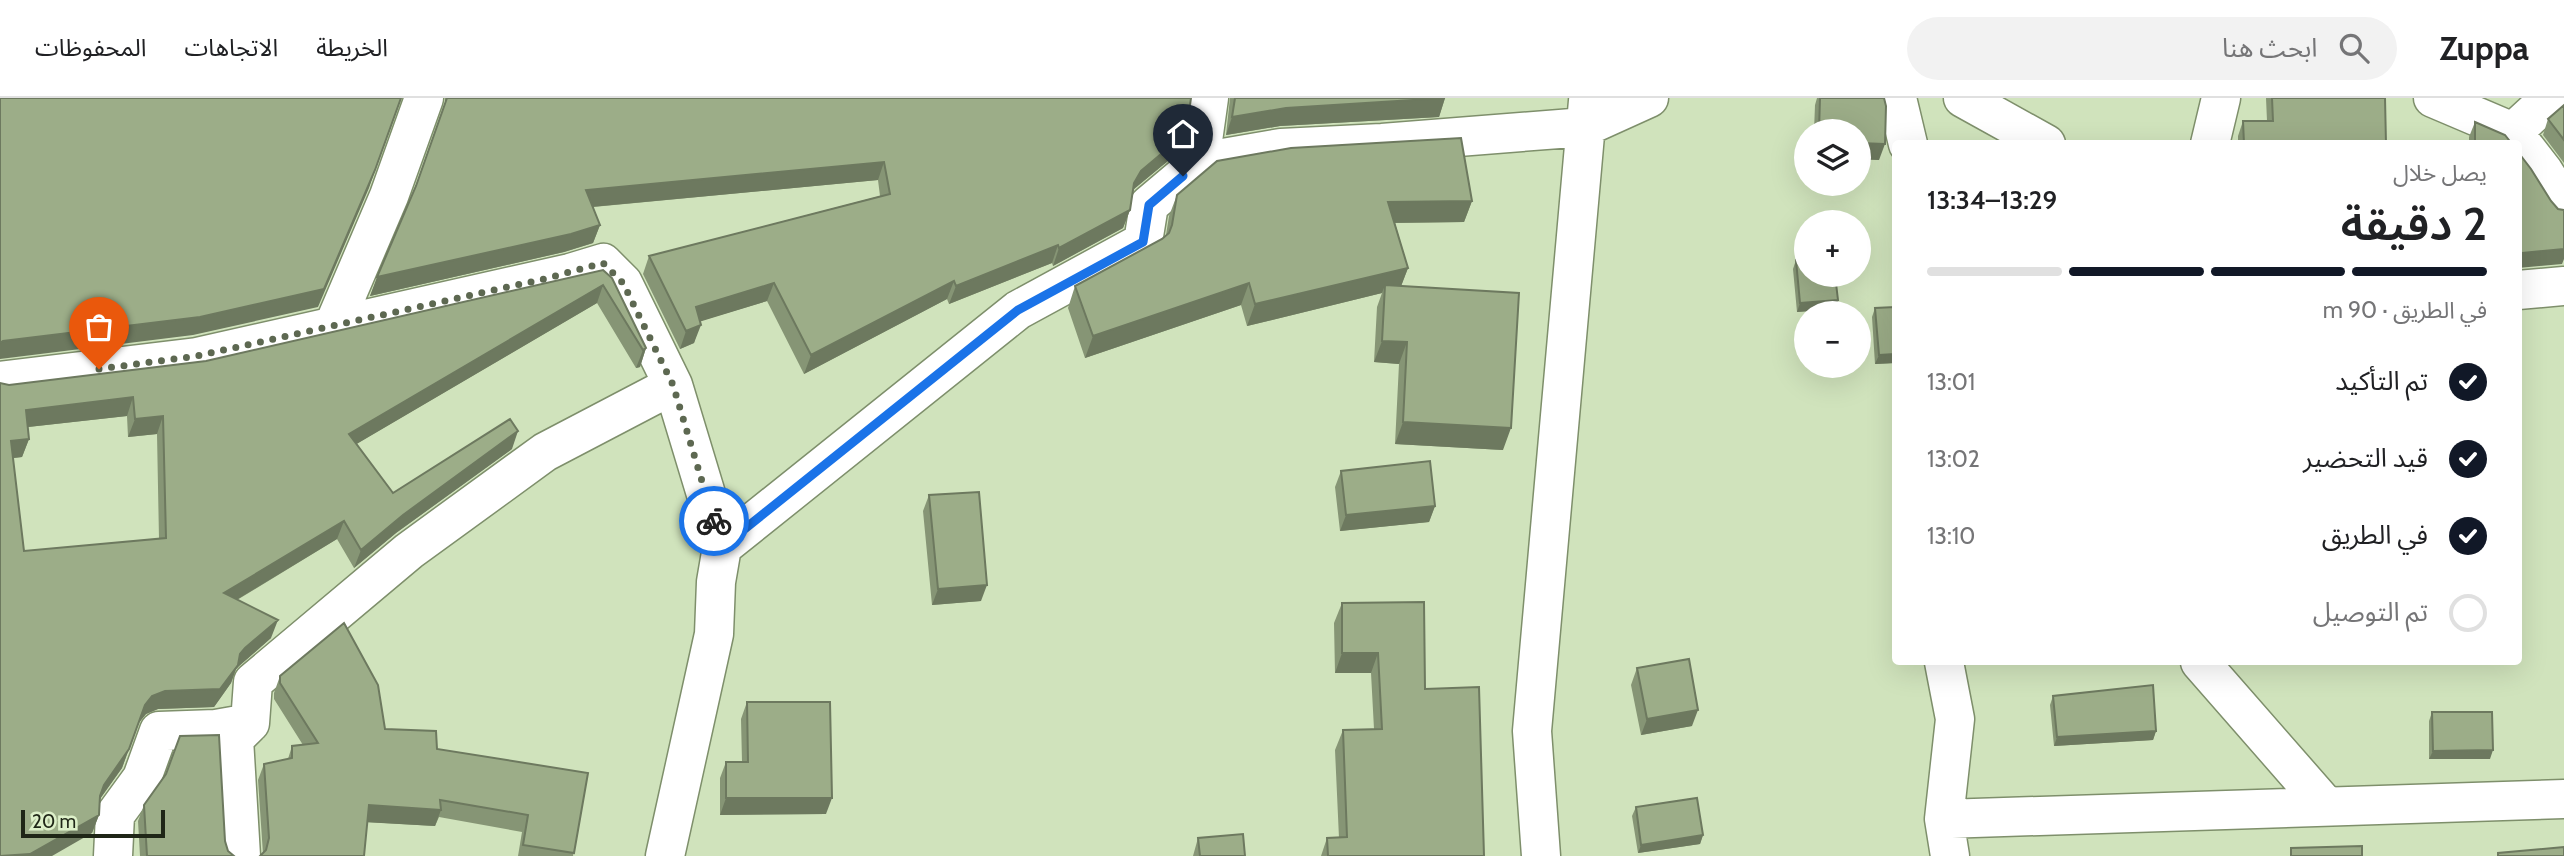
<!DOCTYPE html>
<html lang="ar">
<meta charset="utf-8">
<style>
body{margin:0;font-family:Cabin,"Noto Sans Arabic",sans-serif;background:#f2f2f2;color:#202124;direction:rtl;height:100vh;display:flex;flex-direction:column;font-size:26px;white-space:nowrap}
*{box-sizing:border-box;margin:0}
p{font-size:23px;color:#757577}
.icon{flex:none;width:38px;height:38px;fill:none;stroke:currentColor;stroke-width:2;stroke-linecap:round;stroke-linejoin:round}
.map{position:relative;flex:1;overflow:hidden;direction:ltr}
.panel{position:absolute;left:1892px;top:42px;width:630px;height:525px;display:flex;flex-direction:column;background:#fff;border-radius:7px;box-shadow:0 7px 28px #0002;direction:rtl}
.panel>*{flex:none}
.buttons{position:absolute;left:1794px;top:21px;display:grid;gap:14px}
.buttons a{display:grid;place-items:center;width:77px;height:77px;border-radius:50%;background:#fff;box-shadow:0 7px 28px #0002;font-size:35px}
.scale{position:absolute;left:21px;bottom:18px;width:144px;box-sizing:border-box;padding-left:7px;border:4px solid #1f2617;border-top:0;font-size:19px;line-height:24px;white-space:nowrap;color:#1f2617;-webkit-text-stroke:5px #ddf0c9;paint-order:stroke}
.pin{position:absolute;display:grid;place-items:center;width:60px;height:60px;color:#fff;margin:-72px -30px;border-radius:50% 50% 50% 0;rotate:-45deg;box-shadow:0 0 7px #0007}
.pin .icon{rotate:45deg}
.courier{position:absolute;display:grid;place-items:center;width:70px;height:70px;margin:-35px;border:5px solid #1a73e8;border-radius:50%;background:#fff;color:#222;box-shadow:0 2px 9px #0007}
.head em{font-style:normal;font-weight:600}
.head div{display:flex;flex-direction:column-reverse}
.head{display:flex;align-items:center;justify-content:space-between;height:119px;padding:0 35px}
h1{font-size:46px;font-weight:600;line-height:52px}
.bar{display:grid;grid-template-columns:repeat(4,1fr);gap:10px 7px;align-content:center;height:84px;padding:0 35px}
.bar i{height:9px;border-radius:5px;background:#e0e0e0}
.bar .current{background:#111827}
.bar p{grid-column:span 4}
ol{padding:0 35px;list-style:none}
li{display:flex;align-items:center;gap:21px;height:77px}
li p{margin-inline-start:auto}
li .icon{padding:7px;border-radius:50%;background:#111827;color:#fff;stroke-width:4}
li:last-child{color:#757577}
li i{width:38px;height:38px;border:4px solid #e0e0e0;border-radius:50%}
header{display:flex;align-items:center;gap:42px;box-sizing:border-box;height:98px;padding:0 35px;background:#fff;border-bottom:2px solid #e0e0e0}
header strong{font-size:33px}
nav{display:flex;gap:38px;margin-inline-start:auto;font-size:24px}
.search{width:490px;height:63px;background:#f2f2f2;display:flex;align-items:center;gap:18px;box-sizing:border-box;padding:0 24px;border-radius:38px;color:#757577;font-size:26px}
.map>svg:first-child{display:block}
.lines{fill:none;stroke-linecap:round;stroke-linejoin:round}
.minor-casing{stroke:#7e8f6b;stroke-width:41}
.minor{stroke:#fff;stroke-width:38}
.wall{fill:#869575;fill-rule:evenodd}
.shaded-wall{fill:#6d795f}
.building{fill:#9cad88;stroke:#6d795f;stroke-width:2;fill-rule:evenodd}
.done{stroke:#5d6851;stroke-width:7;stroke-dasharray:0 12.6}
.route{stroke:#1a73e8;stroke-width:9}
</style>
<header>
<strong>Zuppa</strong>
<div class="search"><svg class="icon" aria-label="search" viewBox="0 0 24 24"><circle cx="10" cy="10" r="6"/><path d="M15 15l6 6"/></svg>ابحث هنا</div>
<nav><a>الخريطة</a><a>الاتجاهات</a><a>المحفوظات</a></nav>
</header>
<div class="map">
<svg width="2564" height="758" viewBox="0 0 2564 758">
<rect width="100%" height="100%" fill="#d0e3bc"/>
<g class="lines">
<g class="minor-casing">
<path id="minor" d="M1897 0 1908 46
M1963 0 2046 46
M2433 0 2513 34 2544 74 2564 107
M2513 34 2550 0
M2210 46 2221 0
M1200 64 1209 0
M2518 192 2564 188
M333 229 389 98 424 0
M0 283 197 259 570 175 603 165 623 185 673 287 722 449 716 484 714 536 665 758
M722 449 1018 212 1143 144 1149 107 1200 64 1281 50 1382 45 1585 29 1649 0
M1944 564 1955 621 1944 721 1950 758
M2200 564 2326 708
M1944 721 2564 701
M113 758 115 717 142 680 159 633 216 631 250 625
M241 758 234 641 250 625 253 584 409 453 545 354 673 287
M1541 758 1532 633 1588 3"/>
</g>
<use href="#minor" class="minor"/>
</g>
<path class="wall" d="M445 0H1191L1186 35 1180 53 1134 91 1133 94 1130 112 1123 130 1053 168 1052 165 949 206 947 201 804 276 767 203 700 223 694 245 680 251 643 176 649 158 880 98 878 82 593 109 600 127 593 145 564 154 370 198 415 90 445 7Z
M1230 0H1445L1439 19 1280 28 1226 37Z
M1817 0H1884L1879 62 1858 61V33H1814L1815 7Z
M2266 0H2385L2386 46H2238V38L2243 23H2267Z
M2564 7V65L2543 37 2548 21Z
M2475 24 2512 46H2469V39Z
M1177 97 1472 103 1464 124 1395 125 1408 170 1401 188 1503 352 1395 346 1399 266 1374 264 1377 209 1382 195 1247 228 1241 207 1085 260 1068 210 1075 188 1162 141 1166 137 1169 118Z
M1796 162 1838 202 1835 211 1797 214 1793 171Z
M603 172 646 250 640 269 636 270 597 205 356 346 393 395 512 351 396 435 354 470 337 441 237 502 271 540 239 568 236 571 231 585 214 609 158 611 146 616 138 625 122 670 100 701 99 717 92 735 0 758 9 287 206 263ZM127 318 128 339 157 336 159 441 24 453 13 360 22 359 29 341 28 329Z
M1875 210 1895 265 1875 266 1872 219Z
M1341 373 1435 408 1429 424 1340 433 1335 389Z
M929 397 981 503 932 507 923 413Z
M1342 505 1425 591 1484 758H1321L1327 740H1339L1335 652 1343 632 1374 631 1371 575H1335L1334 525Z
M1637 570 1692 628 1641 637 1631 587Z
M280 578 385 631 437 651 588 675 573 758H518L522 734 439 719 435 728 367 724 263 756 258 682 264 666 288 661 292 648 303 647 274 601V595Z
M2053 598 2156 633 2153 642 2054 648 2050 607Z
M747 604 826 716 720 717V680L726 664H742L741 621Z
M2432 614 2490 661H2429V623Z
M144 707 225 743 228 753 234 758H140L138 723Z
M1636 709 1703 737 1700 746 1638 755 1632 718Z
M1198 740 1245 758H1193Z"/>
<path class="shaded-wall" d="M1445 0 1439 19 1280 28 1226 37 1232 19 1286 10Z
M1186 35 1180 53 1134 91 1127 103 1134 85 1141 73Z
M1858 45 1885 46 1879 62 1858 61Z
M884 64 878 82 580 110 586 92Z
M375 72 369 90 318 209 193 237 0 261V245Z
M1472 103 1464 124 1380 125 1388 104Z
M1130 112 1123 130 1053 168 1059 150Z
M600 127 593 145 564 154 370 198 377 179Z
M1058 147 1052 165 949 206 956 188Z
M2564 151V161L2562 166 2518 170V156L2522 155Z
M1408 170 1400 191 1385 187 1382 195 1247 228 1255 206Z
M954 183 947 201 804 276 811 257Z
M774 185 767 203 689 227 696 209Z
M1249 185 1241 207 1085 260 1093 238Z
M603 187 597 205 343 354 349 336Z
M1838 202 1835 211 1797 214 1800 205Z
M701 227 694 245 680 251 686 233Z
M1382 243 1407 244 1399 266 1374 264Z
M646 250 640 269 636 270 643 252Z
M1895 256V265L1875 266 1879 257Z
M133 299 127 318 19 330 26 312Z
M163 318 157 336 128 339 135 321Z
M1403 324 1511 330 1503 352 1395 346Z
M518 333 512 351 396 435 354 470 361 452 403 417Z
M29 341 22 359 5 361 11 343Z
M1435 408 1429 424 1340 433 1346 417Z
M344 423 337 441 218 513 224 495Z
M987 487 981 503 932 507 938 491Z
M278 522 271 540 239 568 236 571 231 585 214 609 158 611 146 616 138 626 145 607 152 598 240 556 245 550Z
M1342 555H1378L1371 575H1335Z
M1698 612 1692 628 1641 637 1647 621Z
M2156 633 2153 642 2054 648 2057 639Z
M129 651 122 670 97 705 104 687Z
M2493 652 2490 661H2429L2433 653Z
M726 700H832L826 716 720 717Z
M369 707 441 712 435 728 363 724Z
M99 717 92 735 52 758H13Z
M1703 737 1700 746 1638 755 1641 747Z"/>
<path class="building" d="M0 0H401L375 72 324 191 200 219 3 243 0 245Z
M447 0H1191L1186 35 1141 73 1134 85 1130 112 1059 150 1058 147 956 188 954 183 811 257 774 185 696 209 701 227 686 233 649 158 890 96 884 64 586 92 600 127 571 136 377 179 416 88Z
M1235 0H1445L1286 10 1232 19Z
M1820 0H1884L1886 8 1885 46 1858 45V33H1819Z
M2272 0H2385L2386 46H2244L2243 23H2273Z
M2564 7V42L2548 21Z
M2475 24 2505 37 2512 46H2475Z
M1461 40 1472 103 1388 104 1408 170 1255 206 1249 185 1093 238 1075 188 1162 141 1169 135 1172 127 1177 97 1217 63 1291 50Z
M2518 54 2531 71 2551 103 2558 111 2564 112V151L2522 155 2518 156Z
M1806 161V177H1835L1838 202 1800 205 1796 162Z
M603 172 612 180 646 250 643 252 603 187 349 336 393 395 510 321 518 333 403 417 361 452 344 423 224 495 278 522 245 550 240 556 238 567 220 591 165 593 152 598 145 607 129 651 104 687 100 698 99 717 30 756 0 758V285L9 287 206 263ZM133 299 135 321 163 318 166 440 24 453 11 343 29 341 26 312Z
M1385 187 1519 195 1511 330 1403 324 1407 244 1382 243Z
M1895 209V256L1879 257 1875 210Z
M1430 363 1435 408 1346 417 1341 373Z
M979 394 987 487 938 491 929 397Z
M1424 504 1425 591 1479 589 1484 758H1328L1327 740 1347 739 1343 632 1382 631 1378 555H1342V505Z
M344 525 378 587 385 631 436 633 437 651 588 675 574 755 523 747 528 717 440 702 441 712 369 707 364 758H260L266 752 269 740 264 666 292 660V648L318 645 280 585V578Z
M1689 561 1698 612 1647 621 1637 570Z
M2153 587 2156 633 2057 639 2053 598Z
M747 604H830L832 700H726V664H748Z
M2432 614H2492L2493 652 2433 653Z
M219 637 225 743 228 753 234 758H147L144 707 166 676 180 638Z
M1697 700 1703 737 1641 747 1636 709Z
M1243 736 1245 758H1200L1198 740Z
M2362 748V758H2291V750Z
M2564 749V758H2498V755Z"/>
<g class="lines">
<path class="done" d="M99 271 197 258 544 181 603 165 623 185 673 287 714 423"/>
<path class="route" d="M714 423 722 449 1018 212 1143 144 1149 107 1183 78"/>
</g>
</svg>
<div class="buttons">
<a><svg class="icon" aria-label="layers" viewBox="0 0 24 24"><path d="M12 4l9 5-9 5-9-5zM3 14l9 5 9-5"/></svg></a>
<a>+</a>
<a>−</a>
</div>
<div class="scale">20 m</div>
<div class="pin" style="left:99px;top:271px;background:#ea580c"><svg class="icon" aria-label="bag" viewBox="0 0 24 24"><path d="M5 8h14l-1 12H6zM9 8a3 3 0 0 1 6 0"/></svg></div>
<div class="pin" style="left:1183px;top:78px;background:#1f2937"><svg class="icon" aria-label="home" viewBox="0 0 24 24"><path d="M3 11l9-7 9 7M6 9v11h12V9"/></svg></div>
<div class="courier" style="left:714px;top:423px"><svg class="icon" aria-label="bike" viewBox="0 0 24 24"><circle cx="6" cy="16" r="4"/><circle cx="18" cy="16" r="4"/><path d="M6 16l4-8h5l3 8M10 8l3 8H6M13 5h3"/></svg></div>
<section class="panel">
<div class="head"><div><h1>2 دقيقة</h1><p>يصل خلال</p></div><em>13:29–13:34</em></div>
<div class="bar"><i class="current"></i><i class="current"></i><i class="current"></i><i></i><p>في الطريق · 90 m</p></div>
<ol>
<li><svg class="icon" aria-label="check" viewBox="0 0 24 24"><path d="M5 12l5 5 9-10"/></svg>تم التأكيد<p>13:01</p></li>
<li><svg class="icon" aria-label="check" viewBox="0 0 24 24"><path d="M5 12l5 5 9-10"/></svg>قيد التحضير<p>13:02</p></li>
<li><svg class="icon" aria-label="check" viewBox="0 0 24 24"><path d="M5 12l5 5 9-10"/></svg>في الطريق<p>13:10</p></li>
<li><i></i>تم التوصيل</li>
</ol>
</section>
</div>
